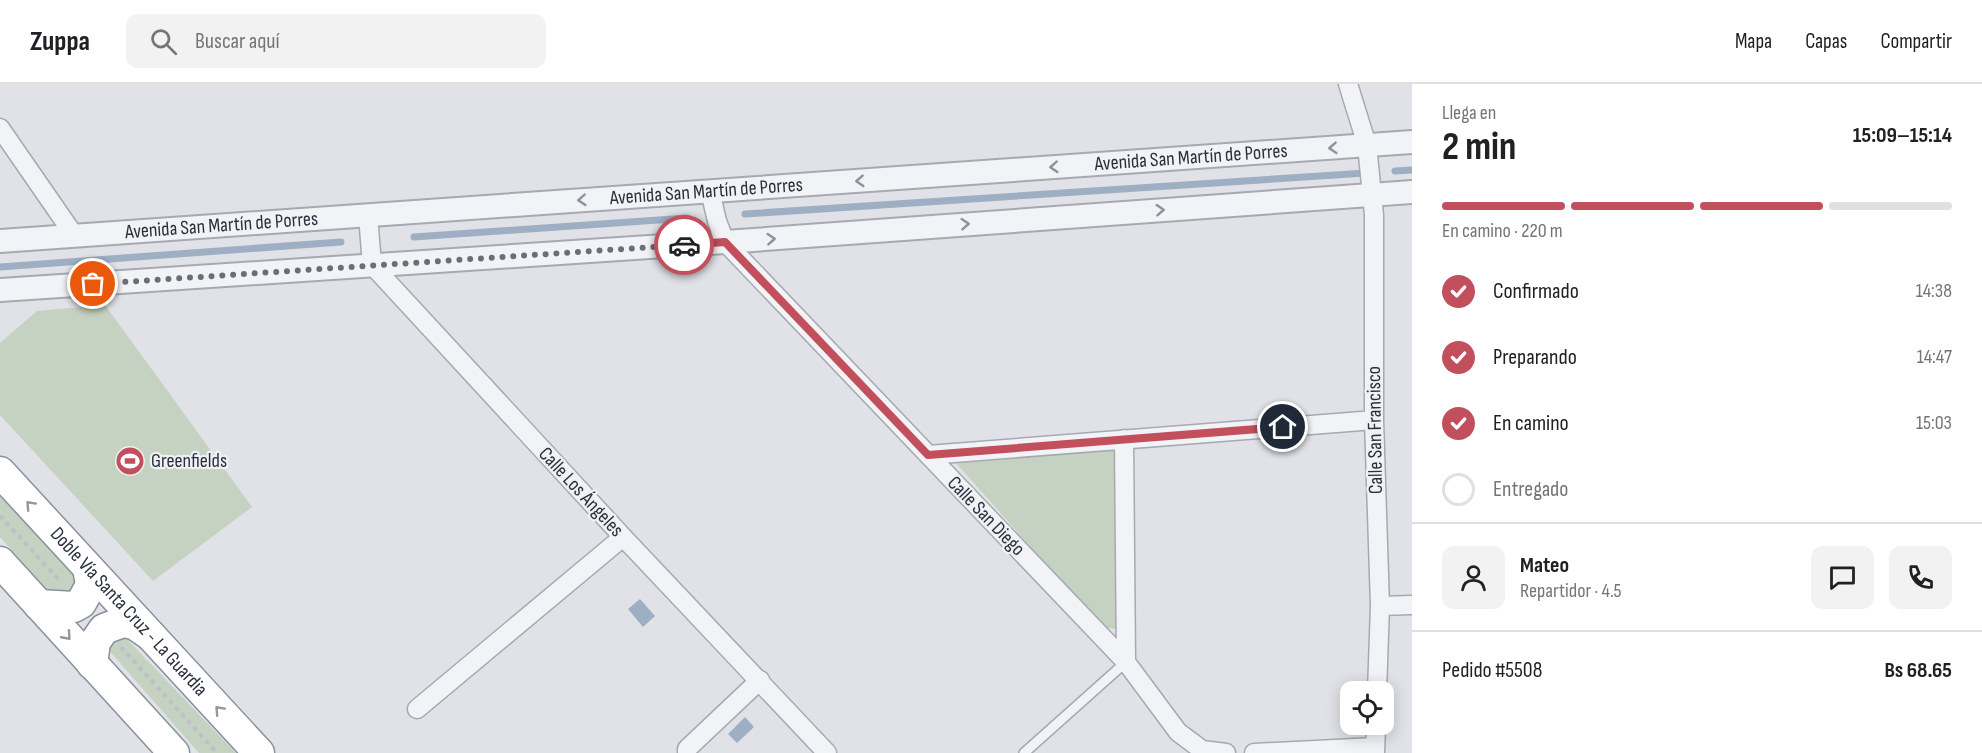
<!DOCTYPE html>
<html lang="es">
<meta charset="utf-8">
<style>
body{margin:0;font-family:"Sofia Sans Condensed",sans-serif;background:#f2f2f2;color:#202124;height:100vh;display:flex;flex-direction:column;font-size:22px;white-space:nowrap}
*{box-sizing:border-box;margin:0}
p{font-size:20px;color:#757577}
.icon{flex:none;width:33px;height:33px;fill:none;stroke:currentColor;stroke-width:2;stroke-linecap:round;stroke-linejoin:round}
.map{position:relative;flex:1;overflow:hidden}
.drawer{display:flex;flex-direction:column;background:#fff;width:570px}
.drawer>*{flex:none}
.tools{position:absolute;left:1340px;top:597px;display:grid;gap:12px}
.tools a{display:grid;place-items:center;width:54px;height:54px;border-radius:12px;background:#fff;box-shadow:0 3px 15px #0003;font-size:30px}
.pin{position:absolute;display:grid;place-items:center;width:51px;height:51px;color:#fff;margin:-26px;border:3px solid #fff;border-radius:50%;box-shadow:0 2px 6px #0007}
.courier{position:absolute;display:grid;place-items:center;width:60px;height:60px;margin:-30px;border:4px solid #c24f5c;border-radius:50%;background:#fff;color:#222;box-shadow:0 2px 8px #0007}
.headline em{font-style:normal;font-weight:700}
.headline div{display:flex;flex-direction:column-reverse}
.headline{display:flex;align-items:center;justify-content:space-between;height:102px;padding:0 30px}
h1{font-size:39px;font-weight:700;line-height:45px}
.bar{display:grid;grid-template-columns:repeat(4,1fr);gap:9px 6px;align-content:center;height:72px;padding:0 30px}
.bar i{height:8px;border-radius:4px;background:#e0e0e0}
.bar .active{background:#c24f5c}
.bar p{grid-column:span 4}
.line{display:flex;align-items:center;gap:15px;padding:0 30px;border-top:2px solid #e0e0e0}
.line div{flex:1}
.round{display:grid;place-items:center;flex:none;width:63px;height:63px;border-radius:12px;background:#f2f2f2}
ol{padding:0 30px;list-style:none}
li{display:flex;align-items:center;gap:18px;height:66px}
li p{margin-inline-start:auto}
li .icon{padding:6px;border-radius:50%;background:#c24f5c;color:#fff;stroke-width:4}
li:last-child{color:#757577}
li i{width:33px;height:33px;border:3px solid #e0e0e0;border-radius:50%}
header{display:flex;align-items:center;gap:36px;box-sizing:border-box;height:84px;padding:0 30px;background:#fff;border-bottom:2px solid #e0e0e0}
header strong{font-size:28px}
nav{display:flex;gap:33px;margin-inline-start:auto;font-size:21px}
.search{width:420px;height:54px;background:#f2f2f2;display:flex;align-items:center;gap:15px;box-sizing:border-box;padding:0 21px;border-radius:12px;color:#757577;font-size:22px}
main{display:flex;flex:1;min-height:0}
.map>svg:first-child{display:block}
.green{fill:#c5d1c1}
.water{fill:#9eafc4}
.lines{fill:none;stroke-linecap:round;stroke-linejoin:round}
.stream{stroke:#9eafc4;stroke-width:7}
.service-casing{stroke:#a6a9b1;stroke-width:12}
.minor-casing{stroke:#a6a9b1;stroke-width:21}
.tertiary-casing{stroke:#a6a9b1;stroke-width:26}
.trunk-casing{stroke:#88909d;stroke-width:33}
.path{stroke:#bec0c6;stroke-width:4;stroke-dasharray:4.5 4.5;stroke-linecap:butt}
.service{stroke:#f2f3f6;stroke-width:9}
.minor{stroke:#f2f3f6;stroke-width:18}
.tertiary{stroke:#f2f3f6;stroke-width:22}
.trunk{stroke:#fff;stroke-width:30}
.oneway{stroke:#8e929a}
.oneway2{stroke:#94989e}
.done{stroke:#6a6e78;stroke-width:6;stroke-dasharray:0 10.8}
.route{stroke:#c24f5c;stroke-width:8}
.labels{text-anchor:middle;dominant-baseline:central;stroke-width:4.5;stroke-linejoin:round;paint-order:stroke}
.street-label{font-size:20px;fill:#2a303d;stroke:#eff1f5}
.poi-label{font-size:20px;fill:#2a303d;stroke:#eff1f5;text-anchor:start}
</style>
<header>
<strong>Zuppa</strong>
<div class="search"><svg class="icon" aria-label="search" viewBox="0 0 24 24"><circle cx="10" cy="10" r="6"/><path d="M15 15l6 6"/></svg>Buscar aquí</div>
<nav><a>Mapa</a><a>Capas</a><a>Compartir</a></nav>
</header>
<main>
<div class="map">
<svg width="1412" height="669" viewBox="0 0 1412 669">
<rect width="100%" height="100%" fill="#e0e2e7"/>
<path class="green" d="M105 221 252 423 153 497 0 331V259L37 227Z
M1110 363 1118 374V541L1115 545 1102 543 956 379 959 373Z
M0 408 76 492 79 502 71 514 48 507 0 453Z
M114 549 122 550 236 669H199L107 564Z"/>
<path class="water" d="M640 515 655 532 643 543 628 525Z
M745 633 754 643 737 659 728 650Z"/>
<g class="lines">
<path class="stream" d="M1395 87 1412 86
M745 130 1366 89
M414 153 687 134
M0 183 341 158"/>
<g class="service-casing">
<path id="service" d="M1024 669 1126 578"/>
</g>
<g class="minor-casing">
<path id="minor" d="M1348 0 1367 61 1374 131V336L1380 522 1377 608
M0 44 74 151
M710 107 717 137 725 158 1126 578 1178 648 1202 666 1226 669
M368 131 372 181 623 453 827 669
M1124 355 1126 578
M928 371 1374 336
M1380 522 1412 521
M417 625 623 453
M687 669V665L760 596
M1254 669 1375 663
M1375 669 1376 640"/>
</g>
<g class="tertiary-casing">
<g id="tertiary">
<path id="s1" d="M0 157 1412 58"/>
<path d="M0 206 725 158 1412 108"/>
</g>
</g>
<g class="trunk-casing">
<g id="trunk">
<path id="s2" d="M0 388 259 669"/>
<path d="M0 478 174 669"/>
<path d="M39 521 74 523 81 519 91 501 88 484"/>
<path d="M92 580 95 558 104 545 123 538 134 540 150 551"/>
</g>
</g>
<path class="path" d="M0 432 61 498
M121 563 217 669"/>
<use href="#service" class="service"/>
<use href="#minor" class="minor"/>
<use href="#tertiary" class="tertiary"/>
<use href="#trunk" class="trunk"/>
</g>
<defs><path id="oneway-chevron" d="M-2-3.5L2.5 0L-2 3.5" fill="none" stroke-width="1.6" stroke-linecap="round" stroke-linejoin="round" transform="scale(1.5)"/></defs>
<g class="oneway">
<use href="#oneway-chevron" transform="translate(1333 64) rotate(176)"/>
<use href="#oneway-chevron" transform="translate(1054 83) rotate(176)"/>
<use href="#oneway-chevron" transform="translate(860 97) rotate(176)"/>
<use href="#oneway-chevron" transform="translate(582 116) rotate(176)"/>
<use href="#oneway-chevron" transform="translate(1160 126) rotate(-4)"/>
<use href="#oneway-chevron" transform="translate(965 140) rotate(-4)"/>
<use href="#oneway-chevron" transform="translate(771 155) rotate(-4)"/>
</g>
<g class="oneway2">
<use href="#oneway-chevron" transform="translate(30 421) rotate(-133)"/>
<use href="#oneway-chevron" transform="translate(67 552) rotate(48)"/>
<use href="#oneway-chevron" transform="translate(219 626) rotate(-133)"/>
</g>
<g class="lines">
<path class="done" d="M93 200 684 161"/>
<path class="route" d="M684 161 725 158 928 371 1283 343"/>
</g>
<defs>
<g id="stadium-disc" transform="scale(1.5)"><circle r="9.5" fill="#c24f5c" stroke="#eff1f5"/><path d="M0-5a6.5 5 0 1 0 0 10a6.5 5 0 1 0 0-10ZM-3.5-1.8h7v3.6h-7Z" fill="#fff"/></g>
</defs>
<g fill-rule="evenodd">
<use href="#stadium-disc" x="130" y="377"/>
</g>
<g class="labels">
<g class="street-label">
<text stroke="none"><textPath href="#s1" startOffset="1194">Avenida San Martín de Porres</textPath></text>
<text stroke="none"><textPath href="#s1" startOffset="708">Avenida San Martín de Porres</textPath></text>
<text stroke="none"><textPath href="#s1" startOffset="222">Avenida San Martín de Porres</textPath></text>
<text transform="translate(1375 346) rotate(-91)">Calle San Francisco</text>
<text transform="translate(581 408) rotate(47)">Calle Los Ángeles</text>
<text transform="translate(986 432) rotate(46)">Calle San Diego</text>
<text stroke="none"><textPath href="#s2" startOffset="190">Doble Vía Santa Cruz - La Guardia</textPath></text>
</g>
<g class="poi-label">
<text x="151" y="377">Greenfields</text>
</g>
</g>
</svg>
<div class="tools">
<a><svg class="icon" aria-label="locate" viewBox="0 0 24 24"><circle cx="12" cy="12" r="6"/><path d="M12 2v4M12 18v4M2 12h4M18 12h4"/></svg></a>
</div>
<div class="pin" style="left:93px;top:200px;background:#ea580c"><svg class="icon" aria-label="bag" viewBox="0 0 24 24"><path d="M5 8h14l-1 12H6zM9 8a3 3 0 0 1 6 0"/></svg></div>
<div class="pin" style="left:1283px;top:343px;background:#1f2937"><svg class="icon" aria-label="home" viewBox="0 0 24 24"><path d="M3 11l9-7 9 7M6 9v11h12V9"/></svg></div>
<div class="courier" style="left:684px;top:161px"><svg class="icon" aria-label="car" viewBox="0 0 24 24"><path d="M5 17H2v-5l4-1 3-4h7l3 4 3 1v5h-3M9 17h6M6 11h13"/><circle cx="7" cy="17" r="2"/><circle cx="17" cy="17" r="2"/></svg></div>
</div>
<section class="drawer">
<div class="headline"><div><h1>2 min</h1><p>Llega en</p></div><em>15:09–15:14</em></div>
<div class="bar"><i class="active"></i><i class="active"></i><i class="active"></i><i></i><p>En camino · 220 m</p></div>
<ol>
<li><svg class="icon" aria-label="check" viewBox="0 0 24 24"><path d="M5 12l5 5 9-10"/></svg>Confirmado<p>14:38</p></li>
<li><svg class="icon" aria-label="check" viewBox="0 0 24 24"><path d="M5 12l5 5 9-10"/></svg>Preparando<p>14:47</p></li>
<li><svg class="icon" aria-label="check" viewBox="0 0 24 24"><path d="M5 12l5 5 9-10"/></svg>En camino<p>15:03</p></li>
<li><i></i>Entregado</li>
</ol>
<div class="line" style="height:108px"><a class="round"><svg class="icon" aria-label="person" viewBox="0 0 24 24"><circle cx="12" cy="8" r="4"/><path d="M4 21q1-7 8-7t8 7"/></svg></a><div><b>Mateo</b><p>Repartidor · 4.5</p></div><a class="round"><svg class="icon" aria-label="chat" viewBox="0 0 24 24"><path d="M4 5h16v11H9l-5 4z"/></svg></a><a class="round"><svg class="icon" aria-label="phone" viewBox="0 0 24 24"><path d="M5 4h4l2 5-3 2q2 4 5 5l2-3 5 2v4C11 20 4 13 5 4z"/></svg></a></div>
<div class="line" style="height:78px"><div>Pedido #5508</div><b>Bs 68.65</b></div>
</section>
</main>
